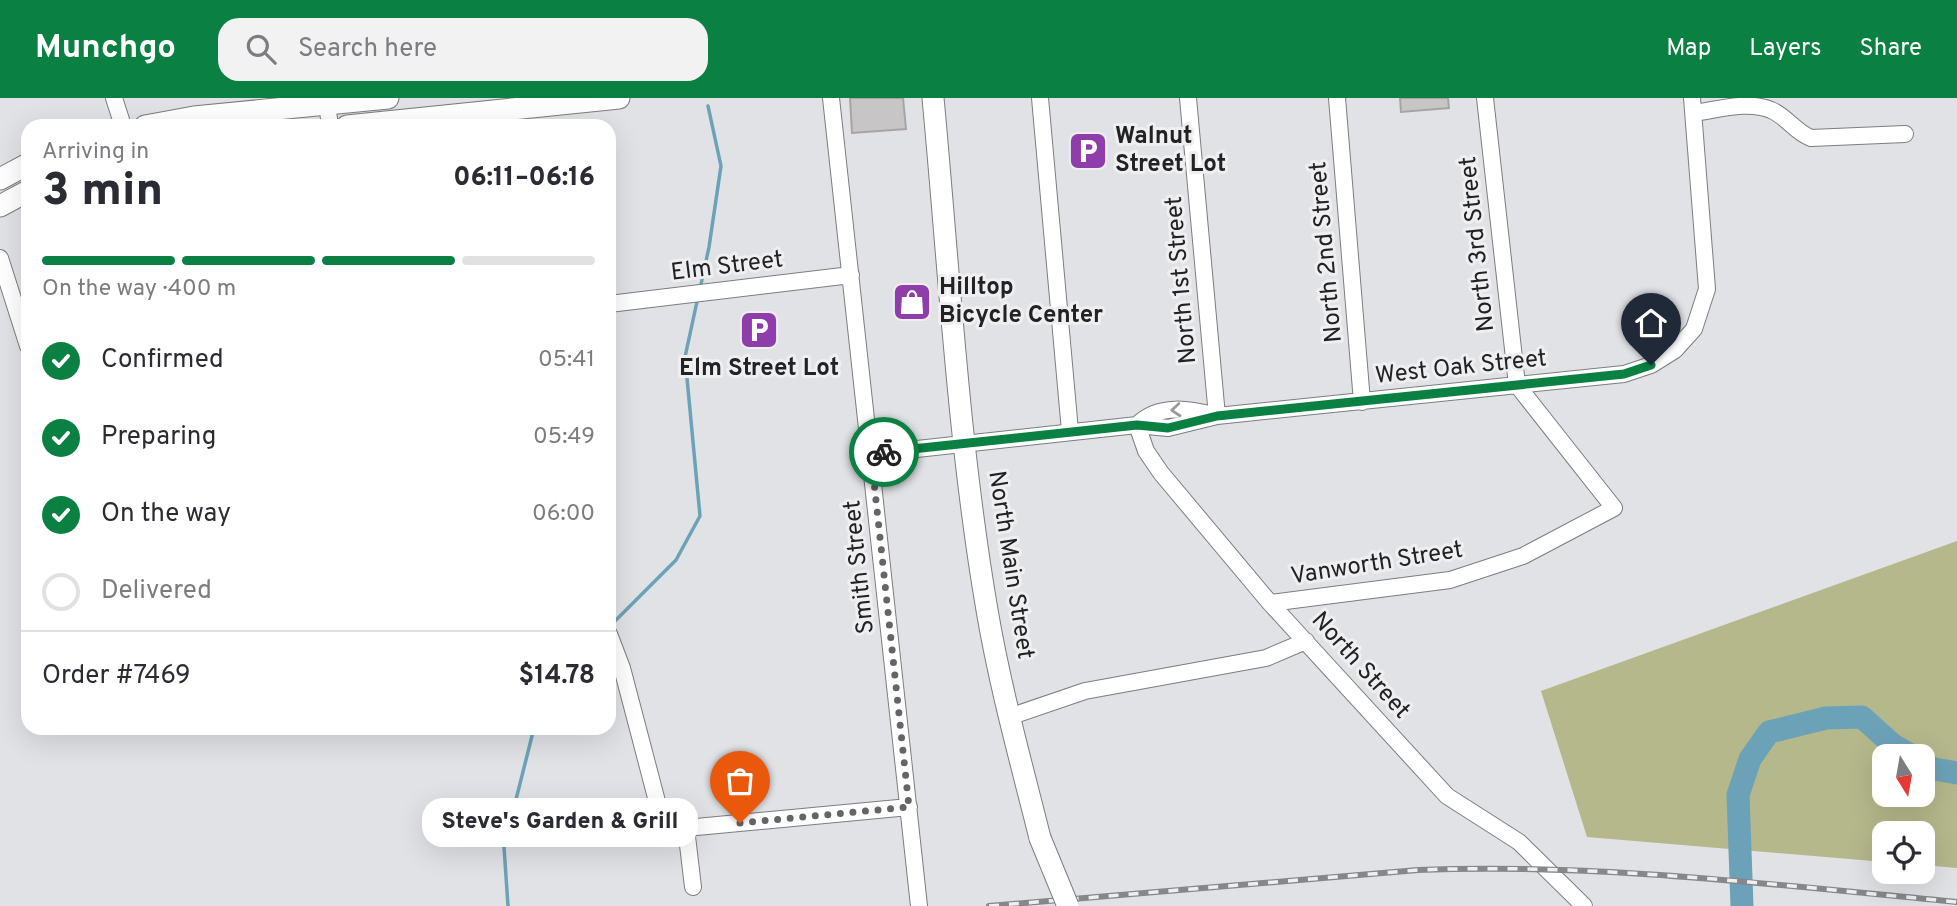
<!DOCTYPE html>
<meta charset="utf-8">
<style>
body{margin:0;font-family:Overpass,sans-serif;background:#f2f2f3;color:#2b2b33;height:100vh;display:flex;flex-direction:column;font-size:26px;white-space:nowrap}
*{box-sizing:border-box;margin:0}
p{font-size:23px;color:#7c7c81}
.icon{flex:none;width:38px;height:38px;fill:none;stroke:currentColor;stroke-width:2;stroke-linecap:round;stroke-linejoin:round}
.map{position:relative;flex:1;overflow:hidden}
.side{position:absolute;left:21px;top:21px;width:595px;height:616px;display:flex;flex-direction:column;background:#fff;border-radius:21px;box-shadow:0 7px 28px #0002}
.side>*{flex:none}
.needle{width:46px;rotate:169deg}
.controls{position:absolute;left:1872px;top:646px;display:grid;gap:14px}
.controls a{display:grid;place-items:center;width:63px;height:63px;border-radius:14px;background:#fff;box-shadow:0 7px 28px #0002;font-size:35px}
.pin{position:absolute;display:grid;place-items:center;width:60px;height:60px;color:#fff;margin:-72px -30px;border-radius:50% 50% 50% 0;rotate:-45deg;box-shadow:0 0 7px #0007}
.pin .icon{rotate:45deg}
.courier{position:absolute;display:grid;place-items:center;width:70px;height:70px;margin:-35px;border:5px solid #0b8043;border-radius:50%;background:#fff;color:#222;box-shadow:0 2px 9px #0007}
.bubble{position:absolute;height:49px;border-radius:21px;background:#fff;box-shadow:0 7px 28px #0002;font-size:23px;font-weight:800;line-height:49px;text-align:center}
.headline em{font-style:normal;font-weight:800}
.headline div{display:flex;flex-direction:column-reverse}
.headline{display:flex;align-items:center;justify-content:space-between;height:119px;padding:0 21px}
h1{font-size:46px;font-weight:800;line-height:52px}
.bar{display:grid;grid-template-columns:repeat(4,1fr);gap:10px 7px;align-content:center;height:84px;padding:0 21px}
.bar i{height:9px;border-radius:5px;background:#e1e1e2}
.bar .active{background:#0b8043}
.bar p{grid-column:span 4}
.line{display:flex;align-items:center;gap:18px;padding:0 21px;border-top:2px solid #e1e1e2}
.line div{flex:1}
ol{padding:0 21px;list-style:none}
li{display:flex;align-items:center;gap:21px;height:77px}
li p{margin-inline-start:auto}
li .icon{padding:7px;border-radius:50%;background:#0b8043;color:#fff;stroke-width:4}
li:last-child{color:#7c7c81}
li i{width:38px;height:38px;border:4px solid #e1e1e2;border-radius:50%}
header{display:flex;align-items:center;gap:42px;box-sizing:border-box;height:98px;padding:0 35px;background:#0b8043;color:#fff}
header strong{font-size:33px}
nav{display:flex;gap:38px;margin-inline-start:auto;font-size:24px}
.search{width:490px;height:63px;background:#f2f2f3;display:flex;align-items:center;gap:18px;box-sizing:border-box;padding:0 24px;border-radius:21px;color:#7c7c81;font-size:26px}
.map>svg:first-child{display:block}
.green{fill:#b5b88b;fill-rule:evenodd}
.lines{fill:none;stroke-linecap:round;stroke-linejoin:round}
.stream{stroke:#6ca2b8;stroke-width:3.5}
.river{stroke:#6ca2b8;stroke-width:23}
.building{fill:#c8c5c6;stroke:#a7a4a5;stroke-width:2}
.street-casing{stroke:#7c7d7f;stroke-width:18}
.secondary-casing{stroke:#7c7d7f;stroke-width:23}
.street{stroke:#fff;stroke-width:16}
.secondary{stroke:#fff;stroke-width:21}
.rail-casing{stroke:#868789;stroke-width:6}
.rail{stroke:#efeff2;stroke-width:3.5;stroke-dasharray:10;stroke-linecap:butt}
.secondary-bridge-casing{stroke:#7c7d7f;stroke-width:23;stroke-linecap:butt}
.secondary-bridge{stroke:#fff;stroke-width:21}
.oneway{stroke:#9c9c9c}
.done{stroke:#656567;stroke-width:7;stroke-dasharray:0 12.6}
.route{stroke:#0b8043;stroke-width:9}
.labels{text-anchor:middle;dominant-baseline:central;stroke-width:6;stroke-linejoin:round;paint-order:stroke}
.poi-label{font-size:24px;font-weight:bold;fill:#222223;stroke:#efeff2;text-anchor:start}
.street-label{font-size:24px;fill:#222223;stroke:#efeff2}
</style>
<header>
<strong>Munchgo</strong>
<div class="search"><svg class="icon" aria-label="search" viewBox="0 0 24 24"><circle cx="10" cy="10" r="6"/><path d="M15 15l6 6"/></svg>Search here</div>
<nav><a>Map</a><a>Layers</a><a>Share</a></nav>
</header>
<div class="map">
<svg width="1957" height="808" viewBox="0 0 1957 808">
<rect width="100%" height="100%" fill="#e1e2e5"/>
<path class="green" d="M1957 443V770L1923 767V735H1885V764L1587 739 1541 593ZM1885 658H1923V696H1885Z"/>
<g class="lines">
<path class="stream" d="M700 191 709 149 721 68 708 8
M609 529 676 462 700 418 685 259 698 199
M508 808 504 749 534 630"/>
<path class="river" d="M1923 665 1934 671 1957 675
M1742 808 1738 697 1750 661 1769 634 1826 620 1862 619 1893 647 1912 658"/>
</g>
<path class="building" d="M850 0H903L906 31 852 35Z
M1400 0H1448L1449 10 1401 14Z"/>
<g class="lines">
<g class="street-casing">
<path id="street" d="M114 0 123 28
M831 0 919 808
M1040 0 1070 333
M1188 0 1217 318
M1337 0 1362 304
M327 6 330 28
M1694 15C1717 12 1748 2 1771 12 1786 18 1795 34 1811 40L1905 36
M0 160 28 248
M609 206 851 177
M1137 327 1146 353 1161 375 1270 505 1447 698 1519 744 1584 808
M1137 327C1159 305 1190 311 1217 318
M871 356 1137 327 1168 330 1217 318 1624 276 1651 267 1675 252 1694 231 1707 191 1692 0
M1270 505 1450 482 1523 458 1614 410 1517 287 1485 0
M609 536 622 570 659 711 671 728 686 730 909 709
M1009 619 1085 593 1266 560 1306 543
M686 730 693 789"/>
</g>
<g class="secondary-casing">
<path id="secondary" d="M933 0C949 170 958 343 987 512 1000 589 1021 664 1040 740
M145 28 194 19 388 0
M347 28 619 0
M0 81 28 66
M0 108 28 93"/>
</g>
<use href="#street" class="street"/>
<use href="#secondary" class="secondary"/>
<g class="rail-casing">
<path id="rail" d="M989 808 1418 772C1599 765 1777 787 1957 804"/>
</g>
<use href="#rail" class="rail"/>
<g class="secondary-bridge-casing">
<path id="secondary-bridge" d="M1040 740 1068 808"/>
</g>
<use href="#secondary-bridge" class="secondary-bridge"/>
</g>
<defs><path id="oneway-chevron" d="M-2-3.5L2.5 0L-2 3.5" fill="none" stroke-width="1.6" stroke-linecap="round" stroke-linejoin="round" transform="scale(1.75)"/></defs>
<use class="oneway" href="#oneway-chevron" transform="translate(1176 312) rotate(175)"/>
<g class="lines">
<path class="done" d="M740 725 909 709 871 356 884 354"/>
<path class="route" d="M884 354 1137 327 1168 330 1217 318 1624 276 1651 267"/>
</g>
<defs>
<g id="parking-square" transform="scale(2.0125)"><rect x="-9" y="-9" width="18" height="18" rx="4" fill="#903dac" stroke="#efeff2"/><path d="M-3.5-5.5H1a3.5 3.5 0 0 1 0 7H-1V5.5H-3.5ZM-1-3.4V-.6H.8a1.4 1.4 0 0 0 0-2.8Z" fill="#fff"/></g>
<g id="shop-square" transform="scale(2.0125)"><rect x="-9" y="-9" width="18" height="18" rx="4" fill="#903dac" stroke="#efeff2"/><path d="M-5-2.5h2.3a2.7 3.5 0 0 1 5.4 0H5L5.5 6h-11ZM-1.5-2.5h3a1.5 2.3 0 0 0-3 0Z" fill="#fff"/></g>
</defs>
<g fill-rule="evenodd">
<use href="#parking-square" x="1088" y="53"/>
<use href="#shop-square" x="912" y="204"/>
<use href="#parking-square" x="759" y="232"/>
</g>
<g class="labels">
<g class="poi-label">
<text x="1115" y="39">Walnut<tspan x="1115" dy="28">Street Lot</tspan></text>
<text x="939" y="190">Hilltop<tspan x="939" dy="28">Bicycle Center</tspan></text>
<text x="759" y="271" text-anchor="middle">Elm Street Lot</text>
</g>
<g class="street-label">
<text transform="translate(1478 146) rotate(-96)">North 3rd Street</text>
<text transform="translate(1327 154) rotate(-95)">North 2nd Street</text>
<text transform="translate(727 169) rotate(-7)">Elm Street</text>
<text transform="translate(1182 182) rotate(-95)">North 1st Street</text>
<text transform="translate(1461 270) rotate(-6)">West Oak Street</text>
<text transform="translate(1377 466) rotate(-9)">Vanworth Street</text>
<text transform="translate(1010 467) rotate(81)">North Main Street</text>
<text transform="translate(860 469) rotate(-96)">Smith Street</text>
<text transform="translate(1360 568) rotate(48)">North Street</text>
</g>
</g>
</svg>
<div class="controls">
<a><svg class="needle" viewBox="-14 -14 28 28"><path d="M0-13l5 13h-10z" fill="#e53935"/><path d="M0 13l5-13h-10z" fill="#7c7c81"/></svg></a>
<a><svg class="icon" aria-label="locate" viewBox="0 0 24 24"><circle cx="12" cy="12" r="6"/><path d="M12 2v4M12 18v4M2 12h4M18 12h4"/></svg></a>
</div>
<div class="pin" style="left:740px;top:725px;background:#ea580c"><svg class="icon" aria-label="bag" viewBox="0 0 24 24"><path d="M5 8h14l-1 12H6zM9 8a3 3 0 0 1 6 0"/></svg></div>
<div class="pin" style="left:1651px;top:267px;background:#1f2937"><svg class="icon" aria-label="home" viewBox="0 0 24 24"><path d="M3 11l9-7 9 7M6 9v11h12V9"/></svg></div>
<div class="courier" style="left:884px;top:354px"><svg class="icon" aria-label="bike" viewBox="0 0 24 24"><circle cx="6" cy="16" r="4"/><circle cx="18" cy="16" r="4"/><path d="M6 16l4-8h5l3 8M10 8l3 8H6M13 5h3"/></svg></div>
<div class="bubble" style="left:422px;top:700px;width:276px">Steve's Garden &amp; Grill</div>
<section class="side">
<div class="headline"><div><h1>3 min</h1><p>Arriving in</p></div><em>06:11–06:16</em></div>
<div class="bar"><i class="active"></i><i class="active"></i><i class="active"></i><i></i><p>On the way · 400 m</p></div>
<ol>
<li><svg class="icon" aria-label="check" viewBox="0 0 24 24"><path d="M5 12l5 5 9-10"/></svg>Confirmed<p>05:41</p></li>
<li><svg class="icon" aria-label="check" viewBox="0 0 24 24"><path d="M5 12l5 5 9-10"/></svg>Preparing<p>05:49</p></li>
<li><svg class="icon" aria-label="check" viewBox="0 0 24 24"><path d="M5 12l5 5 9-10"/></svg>On the way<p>06:00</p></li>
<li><i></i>Delivered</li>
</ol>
<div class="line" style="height:91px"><div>Order #7469</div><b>$14.78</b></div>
</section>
</div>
